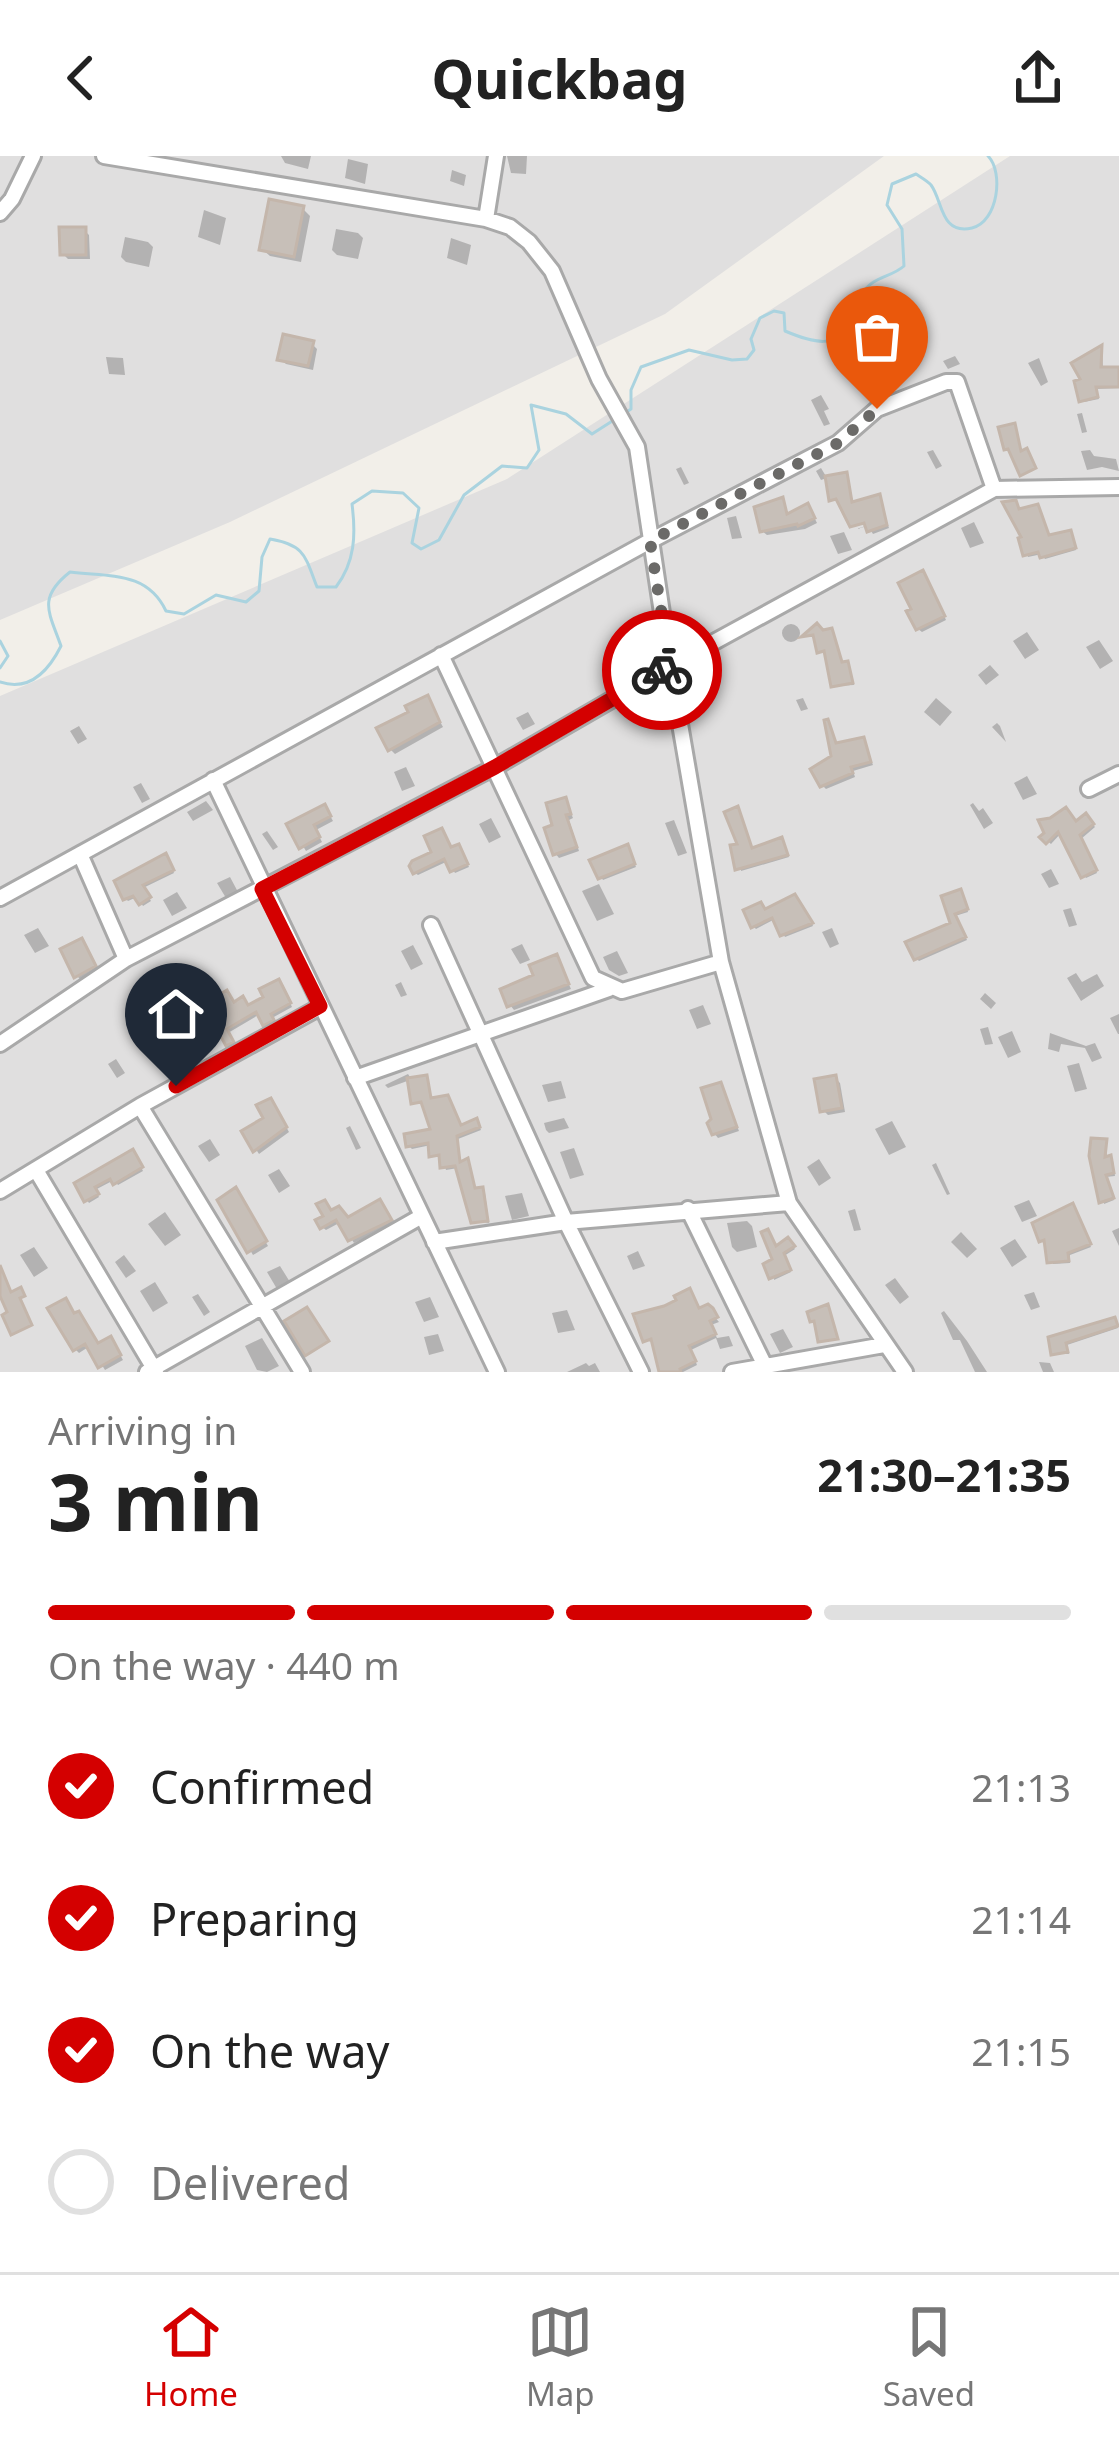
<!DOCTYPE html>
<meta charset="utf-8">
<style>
body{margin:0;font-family:"Noto Sans",sans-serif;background:#f6f6f6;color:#222;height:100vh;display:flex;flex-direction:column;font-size:45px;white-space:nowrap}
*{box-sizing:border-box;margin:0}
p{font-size:39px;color:#767676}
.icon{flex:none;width:66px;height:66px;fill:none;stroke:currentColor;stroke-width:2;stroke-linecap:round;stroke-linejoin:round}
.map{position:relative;height:1216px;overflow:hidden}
.sheet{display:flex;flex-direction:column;background:#fff;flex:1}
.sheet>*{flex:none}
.pin{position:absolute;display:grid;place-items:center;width:102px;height:102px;color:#fff;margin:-123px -51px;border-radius:50% 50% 50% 0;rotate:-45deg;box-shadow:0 0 12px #0007}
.pin .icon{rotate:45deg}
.courier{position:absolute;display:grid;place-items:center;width:120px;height:120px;margin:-60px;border:9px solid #d40000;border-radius:50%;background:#fff;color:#222;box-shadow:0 3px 15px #0007}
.headline em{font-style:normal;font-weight:700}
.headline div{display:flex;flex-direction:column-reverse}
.headline{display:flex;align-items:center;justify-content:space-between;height:204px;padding:0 48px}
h1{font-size:78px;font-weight:700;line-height:90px}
.bar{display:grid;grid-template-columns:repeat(4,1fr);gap:18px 12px;align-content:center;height:144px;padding:0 48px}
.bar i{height:15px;border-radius:9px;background:#e0e0e0}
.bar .selected{background:#d40000}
.bar p{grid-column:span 4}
ol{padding:0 48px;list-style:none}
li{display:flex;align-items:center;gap:36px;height:132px}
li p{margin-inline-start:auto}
li .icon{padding:12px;border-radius:50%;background:#d40000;color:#fff;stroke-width:4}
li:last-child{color:#767676}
li i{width:66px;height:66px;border:6px solid #e0e0e0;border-radius:50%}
header{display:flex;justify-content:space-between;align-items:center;height:156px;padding:0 48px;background:#fff;font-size:54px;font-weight:700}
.tabs{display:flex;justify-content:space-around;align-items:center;height:168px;border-top:3px solid #e0e0e0;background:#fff;font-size:33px;color:#767676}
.tabs a{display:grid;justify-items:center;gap:6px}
.tabs .selected{color:#d40000}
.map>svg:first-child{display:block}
.residential{fill:#e0dfdf}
.shadow{fill:#0003}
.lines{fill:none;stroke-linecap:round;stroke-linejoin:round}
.stream{stroke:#aad3df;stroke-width:3}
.building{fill:#c7bfb8;stroke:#c4b6ab;stroke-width:3}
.minor-casing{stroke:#a9a9a9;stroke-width:20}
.minor{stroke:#fff;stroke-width:14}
.done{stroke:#6b6a68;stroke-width:12;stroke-dasharray:0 21.6}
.route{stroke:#d40000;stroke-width:15}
</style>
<header><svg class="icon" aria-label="back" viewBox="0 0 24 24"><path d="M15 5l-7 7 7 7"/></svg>Quickbag<svg class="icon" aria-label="share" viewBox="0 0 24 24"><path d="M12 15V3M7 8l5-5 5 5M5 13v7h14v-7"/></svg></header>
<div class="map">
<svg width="1119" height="1216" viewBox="0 0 1119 1216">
<rect width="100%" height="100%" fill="#f2efe9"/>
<path class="residential" d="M0 0H884L665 158 230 366 0 464Z
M1010 0H1119V1216H0V540L507 323Z"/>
<path class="shadow" d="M281 0H311L308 13 285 7Z
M507 0H527L526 18 511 17Z
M348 3 368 8 365 28 345 22Z
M452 14 466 19 464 30 450 25Z
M302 52 310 60 301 106 270 100 262 93Z
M204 54 226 62 220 89 198 81Z
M336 73 358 77 363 82 358 103 337 99 332 94Z
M84 74 89 79 90 103H68L63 98Z
M125 81 148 86 153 91 149 111 126 106 121 101Z
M451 82 471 89 467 109 447 102Z
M312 188 317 193 313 214 286 208 281 203Z
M1102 193 1103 214 1119 216V232L1096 233 1099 243 1084 246Z
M955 200 960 208 948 213 943 205Z
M106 201 123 202 125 219 109 218Z
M1039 202 1048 226 1041 230 1028 207Z
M821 239 829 253 824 255 830 268 824 270 811 244Z
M1082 257 1087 276 1082 277 1077 258Z
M933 294 942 310 936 313 927 296Z
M1090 294 1094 300 1116 303 1119 315 1102 311 1087 314 1081 295Z
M681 311 689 327 684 329 676 313Z
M821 312 827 322 821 324 816 315Z
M846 319 854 349 879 342 889 372 873 378 868 370 856 373 879 366 832 343Z
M782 345 789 360 811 355 817 367 805 373 767 379 762 375Z
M1015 347 1050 382 1070 377 1076 394 1045 403 1042 398 1028 401Z
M736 360 742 382 732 383 727 362Z
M974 366 984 387 970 392 961 372Z
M844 376 852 394 838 398 830 380Z
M926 421 946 464 922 476 918 473Z
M697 465 707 480 694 488 684 473Z
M782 477a9 9 0 1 1 18 0a9 9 0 1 1-18 0Z
M817 471 823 477 834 478 843 509 850 511 854 529 834 530 827 496 820 495 816 481H806Z
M630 472 637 480 627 486 621 477Z
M1027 476 1039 494 1025 503 1013 485Z
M1099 484 1113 505 1100 513 1086 491Z
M990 509 999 519 986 529 978 519Z
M427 542 443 571 395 598 390 593 412 557Z
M803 542 808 553 801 555 796 544Z
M936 542 952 556 940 570 924 556Z
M528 556 535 568 523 574 516 562Z
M828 567 838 590 863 585 873 609 853 615 855 621 826 633 823 630 835 602Z
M997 567 1000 570 1006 586 992 571Z
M79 570 87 583 78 588 70 575Z
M406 611 415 630 402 635 394 616Z
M1027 620 1037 638 1023 644 1014 627Z
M141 627 150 643 142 647 133 631Z
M565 644 573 662 569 664 579 695 559 702 555 697 556 671Z
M206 645 213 654 193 665 187 656Z
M973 647 979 655 983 652 993 667 984 673 970 649Z
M328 656 333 665 316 674 322 686 306 695 290 669Z
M740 656 753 694 784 687 789 701 741 715Z
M491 662 501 681 489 687 479 668Z
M1088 663 1095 671 1081 683 1097 717 1086 722 1062 676 1051 688 1043 681Z
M674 664 687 697 678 700 665 667Z
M267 675 278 691 273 694 262 678Z
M628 692 636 711 603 724 601 721Z
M451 694H461L469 711 455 717 448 705 418 719 415 717Z
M167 702 174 717 143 732 151 745 143 750 137 741 128 745 126 743Z
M1051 713 1059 728 1049 732 1041 718Z
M230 721 238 736 226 742 217 727Z
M599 728 614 758 597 765 582 735Z
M177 736 187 752 172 760 163 744Z
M963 739 968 756 955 760 967 784 919 805 916 802 954 768 945 742Z
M1071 752 1077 769 1069 771 1063 754Z
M765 757 810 763 813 770 785 781 775 763 756 773 753 770Z
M38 772 49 790 35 797 24 779Z
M832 772 839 788 830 792 822 776Z
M522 788 530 804 520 808 511 793Z
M413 789 423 808 411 814 401 795Z
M86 790 98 815 82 825 77 820Z
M617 795 628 817 619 820 609 814 603 801Z
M557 802 571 833 514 854 510 849Z
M1076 817 1082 826 1097 818 1104 830 1081 845 1067 822Z
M401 826 407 839 401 841 395 829Z
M282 830 292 851 272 862 275 867 268 871 260 858 228 877 235 889 231 891 207 849 249 853Z
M985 837 996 847 991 853 980 843Z
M703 849 711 868 697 873 689 854Z
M1119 858V878H1118L1110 862Z
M988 871 993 888 985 889 980 873Z
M1012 875 1021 896 1008 902 998 881Z
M1050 877 1086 890 1095 887 1102 902 1092 906 1085 892 1061 888 1059 896 1048 893Z
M116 903 125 917 117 922 108 908Z
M1079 907 1087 933 1075 936 1067 910Z
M408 918 412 924 426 922 432 945 461 971 479 969 481 974 458 983 461 1009 470 1008 476 1035 485 1037 489 1067 473 1065 458 1012 446 1014 442 1001 432 999 431 989 412 993 409 990 434 976 424 948 414 946 410 924 388 932 385 929Z
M835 922 840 927 845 956 828 959 823 954Z
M561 925 566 942 548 946 542 929Z
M720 929 739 975 718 982 714 977Z
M274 949 289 976 259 998 245 976 267 964Z
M564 962 569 972 549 977 546 974 544 967Z
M892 965 906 991 889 999 875 973Z
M350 970 361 992 356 994 346 972Z
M210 983 220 999 209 1006 198 990Z
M1106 986 1107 1004 1113 1005 1115 1020 1106 1021 1114 1044 1104 1048Z
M574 992 584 1019 570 1023 560 996Z
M135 999 143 1015 118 1029 114 1024 95 1034 99 1041 89 1047 87 1044 78 1029Z
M819 1003 831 1022 819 1030 807 1011Z
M936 1007 950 1038 947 1039 932 1009Z
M279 1013 290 1030 279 1037 268 1019Z
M522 1037 529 1060 512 1064 505 1040Z
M239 1039 268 1090 253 1099 221 1045Z
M1029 1044 1037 1060 1022 1066 1014 1050Z
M383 1050 393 1068 354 1087 341 1066 326 1074 322 1071 331 1057 348 1065Z
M855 1053 861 1074 854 1075 848 1055Z
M1075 1054 1091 1091 1070 1099V1107L1053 1108 1042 1084Z
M165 1056 181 1079 165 1090 148 1068Z
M747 1065 752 1070 757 1091 737 1096 732 1091 727 1067Z
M1119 1072V1090L1112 1075Z
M961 1076 977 1093 967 1102 951 1086Z
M1015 1083 1027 1101 1012 1111 1000 1092Z
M788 1085 795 1093 784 1100 791 1116 774 1124 776 1093Z
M34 1091 48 1112 34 1121 20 1099Z
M638 1095 645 1110 633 1114 627 1100Z
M124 1099 136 1115 126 1122 115 1106Z
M280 1110 290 1126 277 1133 267 1116Z
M895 1122 909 1141 900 1148 885 1129Z
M155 1126 168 1147 153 1156 140 1135Z
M1034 1136 1040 1151 1031 1154 1024 1139Z
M198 1138 210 1156 204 1160 192 1141Z
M430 1141 439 1161 424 1166 415 1146Z
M707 1152 719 1166 711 1169 717 1182 729 1180 733 1190 720 1193 716 1182 691 1194 697 1209 683 1216H662L654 1186 645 1184Z
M567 1154 575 1174 558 1177 552 1157Z
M944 1155 967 1185 987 1216H975L960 1184H953L941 1157Z
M75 1160 99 1190 114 1188 123 1204 105 1214 90 1190 79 1197 75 1193Z
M1117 1167 1118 1172 1067 1189 1069 1198H1054L1051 1183Z
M783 1173 793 1191 780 1197 770 1178Z
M438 1178 444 1195 429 1199 424 1181Z
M262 1182 279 1210 267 1216 257 1214 245 1190Z
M1039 1206 1050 1207 1054 1216H1043Z
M586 1207 589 1210 595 1207 600 1216H567Z"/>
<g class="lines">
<path class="stream" d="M625 257 631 253V234L641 211 689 194 732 204 747 203 754 194 751 183 760 162 774 155 784 157 785 175C811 186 837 195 856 165 861 157 859 144 864 136 872 121 892 121 904 110L902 73 887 49 892 28 916 18C919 20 929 26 931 29 943 45 940 79 972 72 998 66 1004 16 988 0
M0 485 8 500 0 512
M0 526C30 536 49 514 61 490 49 456 37 442 70 416 110 421 147 415 166 455L184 458 216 439 246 446 259 435 262 401 270 383C305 389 305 400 317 431H336C355 406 356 379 352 348L372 335 403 337 419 352 412 387 421 393 439 384 464 339 502 310 527 312 539 294 531 249 566 258 592 278 617 262"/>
</g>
<path class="building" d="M269 43 304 50 294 101 259 94Z
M59 71H86V99H60Z
M283 178 314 185 308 210 277 204Z
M1102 189 1101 211H1119V231H1096L1098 241 1079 246 1074 225 1080 223 1071 207Z
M1015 267 1021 295 1027 292 1036 312 1020 320 1008 293 1004 294 998 271Z
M847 316 852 346 880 338 887 369 867 376 864 367 850 371 836 343 829 345 825 320Z
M783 341 787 358 808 347 815 362 798 370 797 368 760 376 754 351Z
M1016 344 1019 353 1038 348 1049 379 1071 374 1076 392 1040 402 1038 396 1023 400 1018 382 1021 381 1002 346Z
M923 414 945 460 916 474 906 455 911 453 898 427Z
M817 467 823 474 832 472 842 506 848 505 853 527 831 531 824 495 817 497 813 479 801 481Z
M428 539 440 566 388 595 376 572 408 556 405 550Z
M828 563 836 587 864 581 871 606 851 611 853 617 820 631 810 613 831 600 824 564Z
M566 641 571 658 566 659 577 691 553 699 544 672 552 669 546 647Z
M325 648 331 660 314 669 320 681 299 693 286 668Z
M738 650 752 692 782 681 788 699 735 714 730 689 737 688 724 656Z
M1066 651 1076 665 1086 657 1094 668 1080 679 1097 714 1081 722 1058 676 1046 688 1039 681 1044 677 1038 664 1050 662Z
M442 672 451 691 459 688 468 708 450 716 444 703 413 718 409 710 412 705 431 696 424 680Z
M628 688 635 708 598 723 589 704Z
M166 697 174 714 143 729 151 741 139 749 133 740 123 744 114 725Z
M961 733 968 753 955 758 966 781 914 804 905 786 950 767 941 740Z
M795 738 813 767 780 780 772 762 751 772 743 754 761 746 765 753Z
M82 782 96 810 74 822 60 793Z
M557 798 569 828 507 851 500 833 533 819 529 809Z
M279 823 291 847 271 858 274 864 263 870 256 856 227 873 234 886 226 890 203 848 227 834 234 846 243 840 248 849 263 841 259 833Z
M427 919 431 942 448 939 461 969 477 962 480 971 457 980 460 1006 468 1002 475 1032 483 1031 488 1065 471 1067 455 1010 440 1012 439 999 429 1001 428 987 406 991 404 978 430 973 421 946 411 948 407 922Z
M836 919 842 952 820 956 814 923Z
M721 926 737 971 712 979 707 967 711 963 701 932Z
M271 942 287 971 253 996 241 975 263 962 256 949Z
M1091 982 1107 983 1105 1001 1111 999 1114 1017 1106 1019 1114 1042 1099 1047 1089 1000Z
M133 993 143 1011 113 1029 110 1023 95 1031 99 1038 84 1046 74 1027Z
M236 1031 267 1085 247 1097 217 1044Z
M380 1043 392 1064 348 1085 336 1064 320 1073 315 1064 323 1060 316 1048 325 1044 331 1054 339 1050 348 1061Z
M1073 1047 1091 1088 1068 1097 1069 1105 1047 1107 1044 1084 1039 1086 1032 1067Z
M768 1073 776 1090 788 1081 795 1090 784 1097 791 1114 769 1123 763 1108 772 1103 761 1076Z
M0 1109 11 1136 21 1131 25 1140 20 1142 32 1169 11 1179 2 1159 7 1156 0 1140Z
M690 1132 699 1152 708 1148 713 1152 718 1161 710 1165 716 1178 689 1190 696 1205 680 1213 681 1216H659L651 1183 643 1186 633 1158 664 1150 676 1144 674 1140Z
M66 1142 74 1157 79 1155 98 1187 111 1180 121 1199 98 1212 85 1188 73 1195 47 1152Z
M828 1148 838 1183 818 1186 814 1165 810 1166 807 1156Z
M307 1151 329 1185 305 1200 284 1165Z
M1115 1161 1118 1170 1066 1187 1068 1196 1051 1199 1048 1181Z"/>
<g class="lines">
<g class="minor-casing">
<path id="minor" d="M104 0 486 63 510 71 529 86 552 115 599 223 637 291 670 510 721 806 789 1047 905 1216
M0 57 12 43 33 0
M486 63 496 0
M441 499 593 822 622 835 721 806
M213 624 497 1216
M1089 633 1119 618
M80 698 126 803
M0 742 650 385 838 287 877 253 946 226H957L994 333
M431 769 566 1066 641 1216
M0 888 126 803 495 611 670 510 994 333 1119 331
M355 922 609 833
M140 950 302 1216
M36 1014 156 1216
M0 1035 140 950 320 851
M688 1053 768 1216
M434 1086 566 1066 789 1047
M147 1216 422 1060
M732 1216 884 1189"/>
</g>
<use href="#minor" class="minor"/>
</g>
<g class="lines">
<path class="done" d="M662 514 670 510 650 385 838 287 877 253"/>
<path class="route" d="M176 930 320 850 262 733 495 611 662 514"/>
</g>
</svg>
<div class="pin" style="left:877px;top:253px;background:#ea580c"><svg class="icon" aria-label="bag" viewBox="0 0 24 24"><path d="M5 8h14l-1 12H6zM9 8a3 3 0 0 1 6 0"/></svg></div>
<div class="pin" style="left:176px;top:930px;background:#1f2937"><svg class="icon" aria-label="home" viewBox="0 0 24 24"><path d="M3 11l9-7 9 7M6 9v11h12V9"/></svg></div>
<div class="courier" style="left:662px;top:514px"><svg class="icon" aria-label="bike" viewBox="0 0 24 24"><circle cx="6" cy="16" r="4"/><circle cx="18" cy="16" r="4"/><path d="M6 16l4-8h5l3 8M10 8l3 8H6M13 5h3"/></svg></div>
</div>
<section class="sheet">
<div class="headline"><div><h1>3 min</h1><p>Arriving in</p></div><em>21:30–21:35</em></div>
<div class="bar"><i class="selected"></i><i class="selected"></i><i class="selected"></i><i></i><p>On the way · 440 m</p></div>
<ol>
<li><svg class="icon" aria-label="check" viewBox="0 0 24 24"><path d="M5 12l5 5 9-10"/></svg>Confirmed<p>21:13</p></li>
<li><svg class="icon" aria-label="check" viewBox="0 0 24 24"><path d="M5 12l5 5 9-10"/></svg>Preparing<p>21:14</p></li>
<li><svg class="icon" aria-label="check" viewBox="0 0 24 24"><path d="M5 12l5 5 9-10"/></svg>On the way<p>21:15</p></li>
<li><i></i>Delivered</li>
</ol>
</section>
<nav class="tabs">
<a class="selected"><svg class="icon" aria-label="home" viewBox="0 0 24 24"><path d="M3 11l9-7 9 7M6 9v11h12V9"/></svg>Home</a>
<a><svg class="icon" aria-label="map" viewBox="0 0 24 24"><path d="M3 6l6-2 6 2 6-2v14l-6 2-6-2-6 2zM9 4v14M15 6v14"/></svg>Map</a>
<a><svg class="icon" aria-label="saved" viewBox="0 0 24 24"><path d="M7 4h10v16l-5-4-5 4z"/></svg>Saved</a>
</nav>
